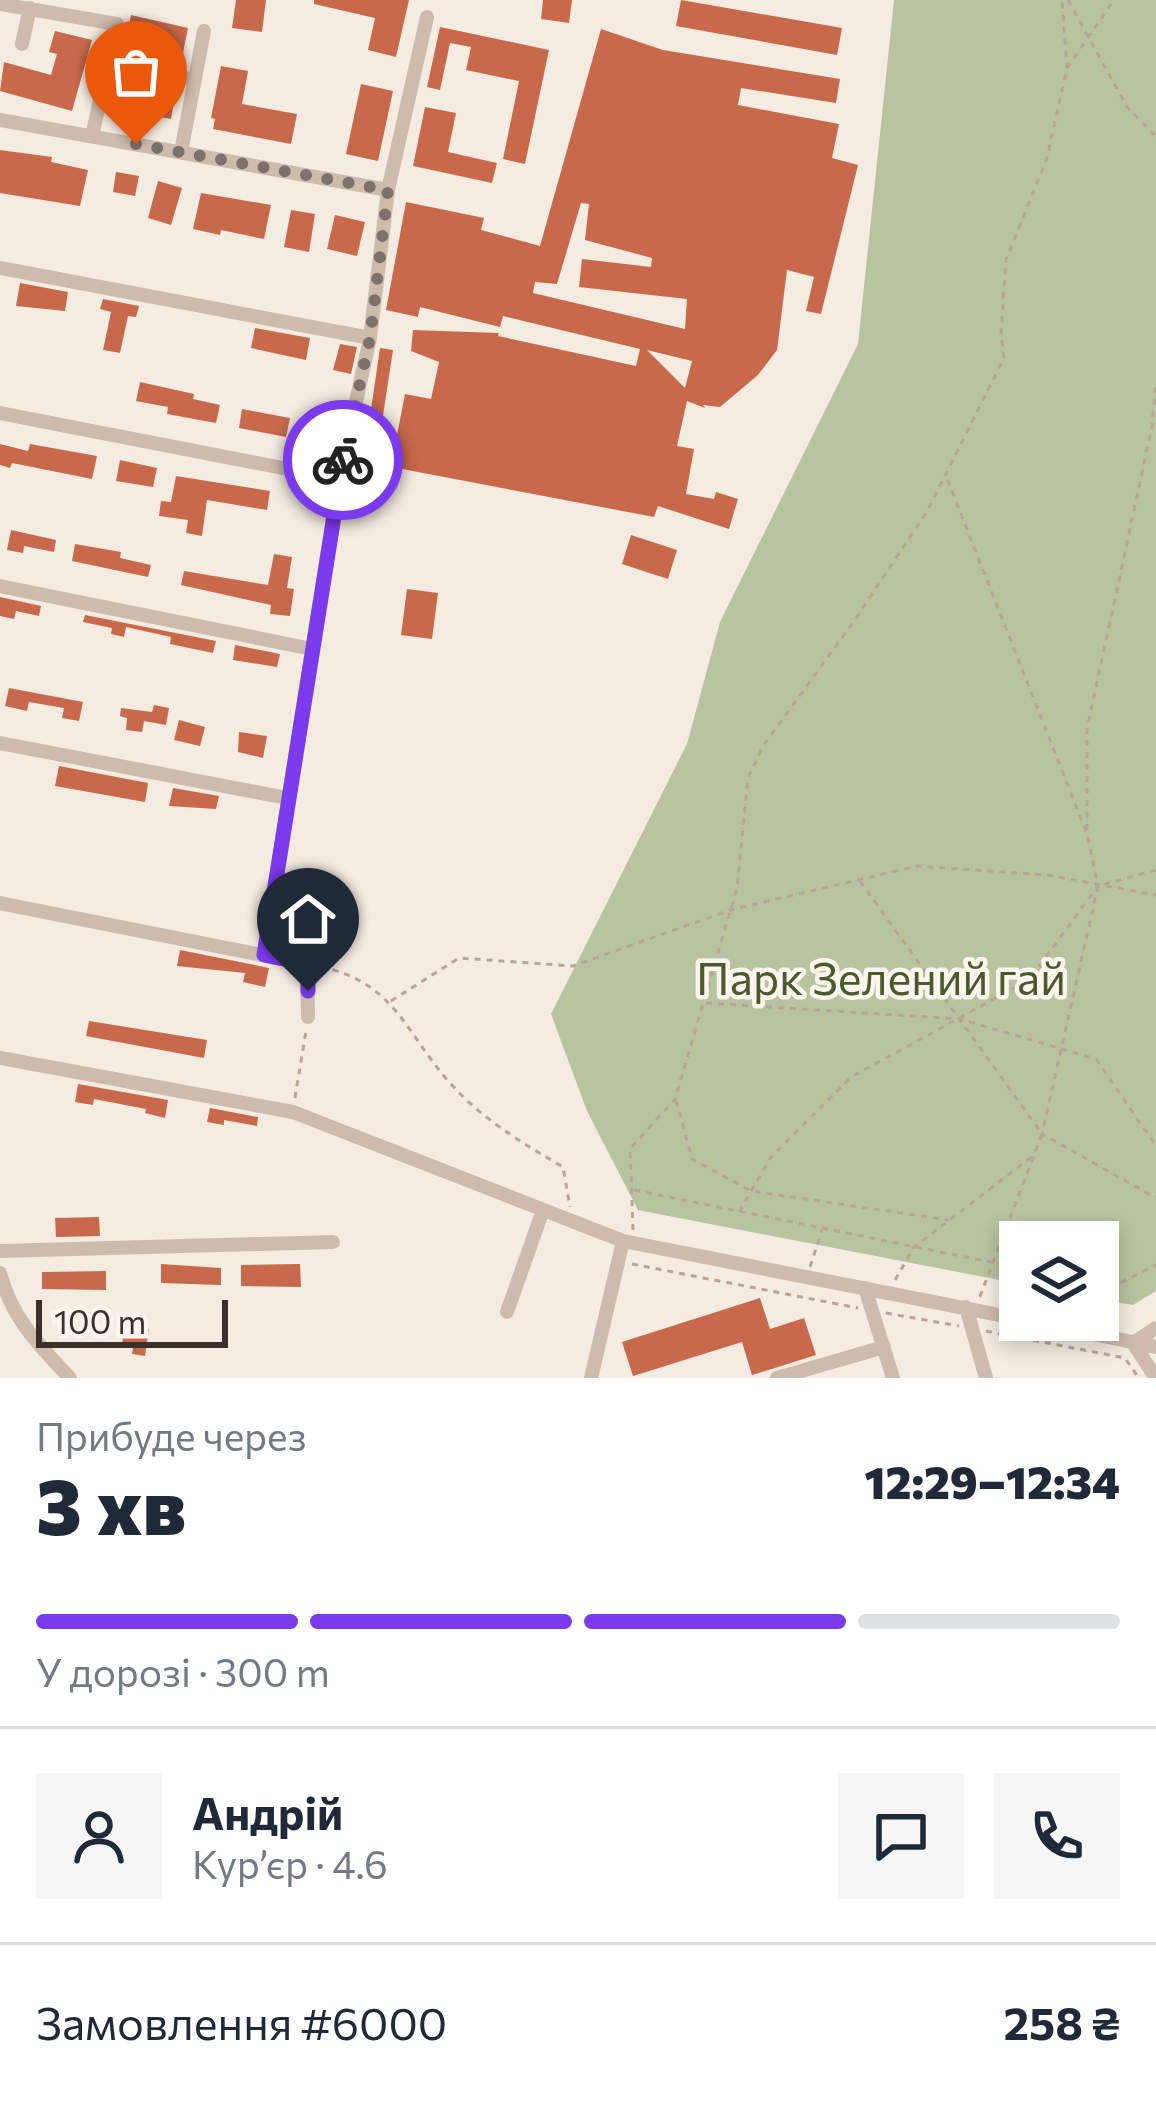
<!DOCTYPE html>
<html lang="uk">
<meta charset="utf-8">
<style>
body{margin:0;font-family:Commissioner,sans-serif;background:#f6f6f7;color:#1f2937;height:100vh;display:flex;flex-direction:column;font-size:45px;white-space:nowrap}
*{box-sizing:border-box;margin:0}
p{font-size:39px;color:#747a83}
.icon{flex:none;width:66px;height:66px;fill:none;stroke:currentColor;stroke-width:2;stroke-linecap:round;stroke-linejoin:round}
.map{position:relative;height:1378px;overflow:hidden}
.details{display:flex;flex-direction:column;background:#fff;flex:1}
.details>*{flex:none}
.buttons{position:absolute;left:999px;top:1221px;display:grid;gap:24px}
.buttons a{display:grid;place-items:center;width:120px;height:120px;border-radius:0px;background:#fff;box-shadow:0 6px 18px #0003;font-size:60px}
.scale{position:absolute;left:36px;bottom:30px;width:192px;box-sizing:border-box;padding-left:12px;border:6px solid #3b302b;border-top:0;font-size:33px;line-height:42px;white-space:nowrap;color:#3b302b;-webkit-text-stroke:9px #fbf5ee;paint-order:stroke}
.pin{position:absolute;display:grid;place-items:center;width:102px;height:102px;color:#fff;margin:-123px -51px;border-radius:50% 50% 50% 0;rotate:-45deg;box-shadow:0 0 12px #0007}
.pin .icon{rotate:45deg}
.courier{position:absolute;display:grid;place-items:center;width:120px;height:120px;margin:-60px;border:9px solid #7c3aed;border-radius:50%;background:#fff;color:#222;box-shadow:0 3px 15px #0007}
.overview em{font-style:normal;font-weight:800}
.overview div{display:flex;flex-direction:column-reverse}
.overview{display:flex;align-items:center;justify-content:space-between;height:204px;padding:0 36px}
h1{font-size:78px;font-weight:800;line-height:90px}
.bar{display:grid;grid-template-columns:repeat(4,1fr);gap:18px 12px;align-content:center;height:144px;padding:0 36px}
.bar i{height:15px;border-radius:9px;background:#e0e1e3}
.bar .on{background:#7c3aed}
.bar p{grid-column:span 4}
.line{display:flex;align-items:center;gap:30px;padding:0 36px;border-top:3px solid #e0e1e3}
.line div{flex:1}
.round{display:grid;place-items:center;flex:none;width:126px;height:126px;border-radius:0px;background:#f6f6f7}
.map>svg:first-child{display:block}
.green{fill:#b8c4a0}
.building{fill:#c8694b;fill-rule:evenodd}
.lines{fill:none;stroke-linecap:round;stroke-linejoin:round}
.path{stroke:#b9a596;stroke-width:3;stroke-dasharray:6 6;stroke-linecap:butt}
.minor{stroke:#cdbbac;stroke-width:14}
.done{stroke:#7c716b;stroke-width:12;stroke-dasharray:0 21.6}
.route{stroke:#7c3aed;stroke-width:15}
.labels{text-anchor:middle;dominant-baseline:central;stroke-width:9;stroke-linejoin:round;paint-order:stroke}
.park-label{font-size:45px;fill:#4a5a2e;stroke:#fbf5ee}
</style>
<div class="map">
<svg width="1156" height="1378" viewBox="0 0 1156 1378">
<rect width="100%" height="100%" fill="#f4ebe1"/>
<path class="green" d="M894 0H1156V1291L1133 1305 1098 1299V1242H1020V1284L638 1210 587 1111 551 1014 687 744 720 622 858 344Z"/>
<path class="building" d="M236 0H266L262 32 232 28Z
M314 0H409L396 57 368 50 375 18 314 4Z
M543 0H572L569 23 541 19Z
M681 0 842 28 837 55 676 26Z
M131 15 188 28 183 53 126 40Z
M440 27 549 50 525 164 503 159 519 81 466 70 471 47 450 43 440 90 427 87Z
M601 29 663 50 840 79 836 103 741 88 738 105 839 124 832 158 858 165 821 314 806 311 814 277 787 270 777 350 758 375 720 407 703 405 705 408 687 401 677 446 694 449 686 494 714 499 716 492 738 499 729 529 658 506 654 517 381 465 382 460 364 457 380 348 393 350 378 448 394 451 405 394 431 399 439 362 411 351 413 330 499 333 498 336 636 366 640 349 503 316 500 327 420 307 418 317 386 310 406 202 484 218 481 230 540 246ZM581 203 589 204 585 240 652 258 651 267 582 259 579 287 687 299 685 329 533 293 535 282 557 284ZM647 350 692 361 685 388Z
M55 31 92 40 72 111 0 91 4 62 51 75 57 54 49 52Z
M221 66 248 71 242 104 297 114 291 144 213 129 215 119 211 118Z
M115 84 175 96 171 119 110 107Z
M361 84 393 91 378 161 346 154Z
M425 107 456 113 448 152 497 163 492 183 413 166Z
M0 150 52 157 51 162 88 170 80 206 0 193Z
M116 172 139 176 135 196 113 192Z
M158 181 182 188 171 225 148 218Z
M201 193 271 205 264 239 221 230 220 235 193 229Z
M291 210 315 214 309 252 284 247Z
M335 215 365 222 357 256 327 249Z
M20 283 68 292 65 311 16 306Z
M103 299 139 306 136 317 128 316 120 353 103 350 111 312 100 309Z
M255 328 310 338 306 360 251 348Z
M340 344 357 347 351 374 333 370Z
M140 382 194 394 193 399 220 405 216 423 167 414 168 407 136 401Z
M242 409 290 418 286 437 239 428Z
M0 444 28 451 30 444 97 456 92 479 12 463 10 468 0 465Z
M120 460 157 468 153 487 116 481Z
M176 476 270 491 267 510 207 500 202 536 186 533 188 520 159 516 161 501 171 502Z
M11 530 56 540 54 552 24 546 23 553 7 550Z
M631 535 677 550 668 579 622 564Z
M75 544 121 552 120 558 151 565 148 577 72 561Z
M274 554 292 557 287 588 294 589 290 616 270 614 271 605 181 585 184 571 268 585Z
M407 589 438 593 432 639 401 635Z
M0 597 41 606 39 616 16 611 14 619 0 616Z
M85 615 216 641 213 653 170 644 171 637 126 627 124 637 111 634 112 628 83 622Z
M235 645 280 654 277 667 233 660Z
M9 688 83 702 79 721 62 718 64 708 29 702 27 711 5 706Z
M154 705 169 708 166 725 144 721 142 732 126 730 127 718 120 716 121 708 152 712Z
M179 720 205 727 200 746 174 740Z
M239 732 267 736 263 758 238 752Z
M59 766 148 783 145 802 55 786Z
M173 788 219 796 216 809 169 806Z
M180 950 269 968 265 987 243 982 245 973 177 966Z
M89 1021 207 1040 204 1058 86 1036Z
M78 1084 168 1100 165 1118 145 1113 146 1109 94 1099 93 1105 75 1102Z
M210 1108 258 1117 257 1126 224 1120V1125L207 1122Z
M99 1217 100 1236 56 1237 55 1218Z
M161 1264 221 1268V1285L161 1283Z
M300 1264 301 1287 241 1286V1265Z
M106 1271V1290L42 1289V1272Z
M760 1298 770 1329 804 1318 816 1355 752 1375 742 1342 633 1376 622 1342Z
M124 1326 149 1329 145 1356 132 1354 133 1348 122 1346Z"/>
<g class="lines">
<path class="path" d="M1068 0 1127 107 1156 137
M1067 68 1114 0
M1087 830V729L1152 426 1156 383
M1156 870 1098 886 1042 1134 1156 1198
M860 881 1042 1134 979 1299
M321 967C395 982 406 1034 450 1083 482 1119 522 1143 563 1167L570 1207
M391 1001 459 958 573 966 730 910 917 866 1047 875 1156 895
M706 1003 960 1019 1096 1059 1156 1146
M295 1098 306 1031
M676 1100 692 1159 751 1191 949 1220
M634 1190 1020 1268
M739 1212 771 1157 851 1077 1029 980 1098 886 1087 834 946 476
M633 1230 630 1149 675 1099 737 888 748 778 763 746 852 624 926 513 1004 358 1001 334 1006 260 1047 158 1067 68 1062 0
M632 1264 858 1308
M810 1267 822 1230
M895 1280 914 1247 1033 1156
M1098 1283 1114 1286 1156 1265
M886 1313 959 1326
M986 1331 1125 1358 1138 1377"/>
<path class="minor" d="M0 4 117 24 92 136
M22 44 30 8
M109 61 195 80
M0 120 388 190
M181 152 204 31
M0 268 370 338
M0 413 339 479
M0 586 312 649
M0 743 287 798
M0 903 307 964 308 1017
M264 955 339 479 370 338 388 190 427 17
M0 1058 293 1112 623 1241 1020 1319
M0 1251 333 1242
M0 1273C12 1319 39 1345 70 1378
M865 1288 893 1378
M966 1307 986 1378
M507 1312 543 1210
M1025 1320 1156 1347
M591 1378 623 1241
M777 1378 884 1347
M1156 1378 1133 1343 1156 1328"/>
</g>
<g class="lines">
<path class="done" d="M136 144 388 190 370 338 343 460"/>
<path class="route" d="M308 991V964L264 955 343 460"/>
</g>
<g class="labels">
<g class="park-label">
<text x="881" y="976">Парк Зелений гай</text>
</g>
</g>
</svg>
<div class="buttons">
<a><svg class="icon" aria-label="layers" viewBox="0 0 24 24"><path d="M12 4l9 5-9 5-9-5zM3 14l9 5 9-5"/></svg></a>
</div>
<div class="scale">100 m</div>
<div class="pin" style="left:136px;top:144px;background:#ea580c"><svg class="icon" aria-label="bag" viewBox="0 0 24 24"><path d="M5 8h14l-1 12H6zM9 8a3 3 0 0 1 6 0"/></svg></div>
<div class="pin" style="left:308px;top:991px;background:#1f2937"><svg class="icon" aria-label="home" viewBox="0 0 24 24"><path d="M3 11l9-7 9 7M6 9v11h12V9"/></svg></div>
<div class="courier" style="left:343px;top:460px"><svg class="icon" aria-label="bike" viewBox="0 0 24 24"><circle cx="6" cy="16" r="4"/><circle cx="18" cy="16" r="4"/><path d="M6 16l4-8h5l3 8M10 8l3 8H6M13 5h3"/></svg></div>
</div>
<section class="details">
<div class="overview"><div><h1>3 хв</h1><p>Прибуде через</p></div><em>12:29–12:34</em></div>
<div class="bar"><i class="on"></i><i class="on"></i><i class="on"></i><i></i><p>У дорозі · 300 m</p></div>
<div class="line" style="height:216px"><a class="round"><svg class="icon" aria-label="person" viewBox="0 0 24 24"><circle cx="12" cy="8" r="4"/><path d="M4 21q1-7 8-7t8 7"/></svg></a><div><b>Андрій</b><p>Кур’єр · 4.6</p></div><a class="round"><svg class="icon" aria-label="chat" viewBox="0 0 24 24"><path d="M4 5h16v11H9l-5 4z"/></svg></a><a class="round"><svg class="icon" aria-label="phone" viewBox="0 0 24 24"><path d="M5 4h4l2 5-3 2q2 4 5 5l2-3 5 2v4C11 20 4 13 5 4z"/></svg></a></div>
<div class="line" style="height:156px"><div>Замовлення #6000</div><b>258 ₴</b></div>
</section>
